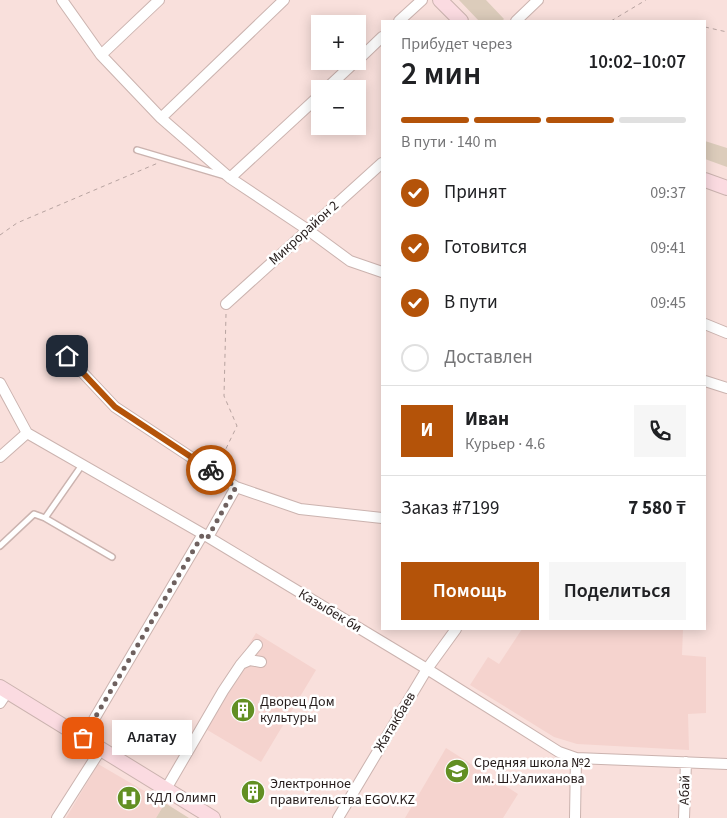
<!DOCTYPE html>
<html lang="ru">
<meta charset="utf-8">
<style>
body{margin:0;font-family:"Source Sans 3",sans-serif;background:#f6f6f6;color:#202124;height:100vh;display:flex;flex-direction:column;font-size:19px;white-space:nowrap}
*{box-sizing:border-box;margin:0}
p{font-size:16px;color:#757577}
.icon{flex:none;width:28px;height:28px;fill:none;stroke:currentColor;stroke-width:2;stroke-linecap:round;stroke-linejoin:round}
.map{position:relative;flex:1;overflow:hidden}
.sheet{position:absolute;left:381px;top:20px;width:325px;height:610px;display:flex;flex-direction:column;background:#fff;border-radius:0px;box-shadow:0 2px 12px #0003}
.sheet>*{flex:none}
.buttons{position:absolute;left:311px;top:15px;display:grid;gap:10px}
.buttons a{display:grid;place-items:center;width:55px;height:55px;border-radius:0px;background:#fff;box-shadow:0 2px 12px #0003;font-size:25px}
.pin{position:absolute;display:grid;place-items:center;width:42px;height:42px;color:#fff;margin:-21px;border-radius:10px;box-shadow:0 2px 8px #0006}
.courier{position:absolute;display:grid;place-items:center;width:50px;height:50px;margin:-25px;border:4px solid #b45309;border-radius:50%;background:#fff;color:#222;box-shadow:0 1px 6px #0007}
.bubble{position:absolute;height:35px;border-radius:0px;background:#fff;box-shadow:0 2px 12px #0003;font-size:16px;font-weight:600;line-height:35px;text-align:center}
.head em{font-style:normal;font-weight:600}
.head div{display:flex;flex-direction:column-reverse}
.head{display:flex;align-items:center;justify-content:space-between;height:85px;padding:0 20px}
h1{font-size:32px;font-weight:600;line-height:38px}
.bar{display:grid;grid-template-columns:repeat(4,1fr);gap:8px 5px;align-content:center;height:60px;padding:0 20px}
.bar i{height:6px;border-radius:4px;background:#e0e0e0}
.bar .active{background:#b45309}
.bar p{grid-column:span 4}
.line{display:flex;align-items:center;gap:12px;padding:0 20px;border-top:1px solid #e0e0e0}
.line div{flex:1}
.round{display:grid;place-items:center;flex:none;width:52px;height:52px;border-radius:0px;background:#f6f6f6}
ol{padding:0 20px;list-style:none}
li{display:flex;align-items:center;gap:15px;height:55px}
li p{margin-inline-start:auto}
li .icon{padding:5px;border-radius:50%;background:#b45309;color:#fff;stroke-width:4}
li:last-child{color:#757577}
li i{width:28px;height:28px;border:2px solid #e0e0e0;border-radius:50%}
.action{display:flex;gap:10px;margin-top:auto;padding:10px 20px}
.action a{flex:1;height:58px;border-radius:0px;background:#b45309;color:#fff;font-size:20px;font-weight:600;line-height:58px;text-align:center}
.action a+a{background:#f6f6f6;color:#202124}
.map>svg:first-child{display:block}
.built{fill:#f5d3ce}
.green{fill:#dcccbb}
.lines{fill:none;stroke-linecap:round;stroke-linejoin:round}
.lane-casing{stroke:#cbb3af;stroke-width:8}
.street-casing{stroke:#cbb3af;stroke-width:12}
.secondary-casing{stroke:#cbb3af;stroke-width:16}
.path{stroke:#b7a3a0;stroke-width:1;stroke-dasharray:4 4;stroke-linecap:butt}
.lane{stroke:#fff;stroke-width:5}
.street{stroke:#fff;stroke-width:10}
.secondary{stroke:#fbdbe1;stroke-width:14}
.done{stroke:#6f615f;stroke-width:5;stroke-dasharray:0 9}
.route{stroke:#b45309;stroke-width:6}
.labels{text-anchor:middle;dominant-baseline:central;stroke-width:5;stroke-linejoin:round;paint-order:stroke}
.street-label{font-size:14px;fill:#251c1b;stroke:#fff}
.poi-label{font-size:14px;fill:#251c1b;stroke:#fff;text-anchor:start}
</style>
<div class="map">
<svg width="727" height="818" viewBox="0 0 727 818">
<rect width="100%" height="100%" fill="#f9e0dc"/>
<path class="built" d="M522 629H683L682 655 706 657V713L688 714 689 750 577 744 554 737 470 685 488 657 499 664Z
M256 633 316 670 261 762 199 725Z
M446 748 518 794 503 818H405Z
M98 764 165 803 156 818H66Z"/>
<path class="green" d="M459 0H486L504 19 502 21H479Z
M705 141 727 148V167L705 159Z
M165 803 189 818H156Z"/>
<g class="lines">
<g class="lane-casing">
<path id="lane" d="M137 150 225 176
M45 518 112 557
M0 546 34 514 45 518 82 465"/>
</g>
<g class="street-casing">
<path id="street" d="M62 0 101 55 161 118 230 178 308 230 350 261 382 272
M399 21 422 0
M516 21 538 0
M101 55 159 0
M358 60 382 37
M326 89 356 61
M161 118 284 0
M230 178 320 95
M226 304 382 163
M705 324 727 333
M67 356 115 407 236 487 300 509 382 518
M705 381 727 388
M0 383 27 433 203 534 427 669 559 752 576 758 727 764
M0 457 27 433
M208 537 236 487
M242 663 257 645
M0 703 8 691
M83 738 203 534
M166 789 223 691 241 664 250 660 261 662
M57 818 101 749
M338 818 427 669 456 629
M575 818 576 758
M684 818 686 762"/>
</g>
<g class="secondary-casing">
<path id="secondary" d="M440 0 461 21
M705 180 727 188
M0 687 213 818"/>
</g>
<path class="path" d="M611 21 646 0
M705 27 727 32
M0 235 17 223 158 163
M219 463 237 426 224 396 226 314"/>
<use href="#lane" class="lane"/>
<use href="#street" class="street"/>
<use href="#secondary" class="secondary"/>
</g>
<g class="lines">
<path class="done" d="M83 738 203 534 208 537 236 487 211 470"/>
<path class="route" d="M67 356 115 407 211 470"/>
</g>
<defs>
<g id="building-disc" transform="scale(1.25)"><circle r="9.5" fill="#628f23" stroke="#fff"/><path d="M-4-6H4V6H1V3H-1V6H-4ZM-2.5-4.3h1.7v1.8h-1.7ZM.8-4.3h1.7v1.8H.8ZM-2.5-1h1.7V.8h-1.7ZM.8-1h1.7V.8H.8Z" fill="#fff"/></g>
<g id="school-disc" transform="scale(1.25)"><circle r="9.5" fill="#628f23" stroke="#fff"/><path d="M0-5L7-2L0 1L-7-2ZM-4 1L0 2.5L4 1V4Q0 6-4 4Z" fill="#fff"/></g>
<g id="hospital-disc" transform="scale(1.25)"><circle r="9.5" fill="#628f23" stroke="#fff"/><path d="M-5-5h3v3.5h4V-5h3V5h-3V1.5h-4V5h-3Z" fill="#fff"/></g>
</defs>
<g fill-rule="evenodd">
<use href="#building-disc" x="243" y="710"/>
<use href="#school-disc" x="457" y="771"/>
<use href="#building-disc" x="253" y="792"/>
<use href="#hospital-disc" x="129" y="798"/>
</g>
<g class="labels">
<g class="street-label">
<text transform="translate(304 233) rotate(-42)">Микрорайон 2</text>
<text transform="translate(330 611) rotate(31)">Казыбек би</text>
<text transform="translate(395 722) rotate(-59)">Жатакбаев</text>
<text transform="translate(685 790) rotate(-88)">Абай</text>
</g>
<g class="poi-label">
<text x="260" y="702">Дворец Дом<tspan x="260" dy="16">культуры</tspan></text>
<text x="474" y="763">Средняя школа №2<tspan x="474" dy="16">им. Ш.Уалиханова</tspan></text>
<text x="270" y="784">Электронное<tspan x="270" dy="16">правительства EGOV.KZ</tspan></text>
<text x="146" y="798">КДЛ Олимп</text>
</g>
</g>
</svg>
<div class="buttons">
<a>+</a>
<a>−</a>
</div>
<div class="pin" style="left:83px;top:738px;background:#ea580c"><svg class="icon" aria-label="bag" viewBox="0 0 24 24"><path d="M5 8h14l-1 12H6zM9 8a3 3 0 0 1 6 0"/></svg></div>
<div class="pin" style="left:67px;top:356px;background:#1f2937"><svg class="icon" aria-label="home" viewBox="0 0 24 24"><path d="M3 11l9-7 9 7M6 9v11h12V9"/></svg></div>
<div class="courier" style="left:211px;top:470px"><svg class="icon" aria-label="bike" viewBox="0 0 24 24"><circle cx="6" cy="16" r="4"/><circle cx="18" cy="16" r="4"/><path d="M6 16l4-8h5l3 8M10 8l3 8H6M13 5h3"/></svg></div>
<div class="bubble" style="left:112px;top:720px;width:80px">Алатау</div>
<section class="sheet">
<div class="head"><div><h1>2 мин</h1><p>Прибудет через</p></div><em>10:02–10:07</em></div>
<div class="bar"><i class="active"></i><i class="active"></i><i class="active"></i><i></i><p>В пути · 140 m</p></div>
<ol>
<li><svg class="icon" aria-label="check" viewBox="0 0 24 24"><path d="M5 12l5 5 9-10"/></svg>Принят<p>09:37</p></li>
<li><svg class="icon" aria-label="check" viewBox="0 0 24 24"><path d="M5 12l5 5 9-10"/></svg>Готовится<p>09:41</p></li>
<li><svg class="icon" aria-label="check" viewBox="0 0 24 24"><path d="M5 12l5 5 9-10"/></svg>В пути<p>09:45</p></li>
<li><i></i>Доставлен</li>
</ol>
<div class="line" style="height:90px"><b class="round" style="background:#b45309;color:#fff">И</b><div><b>Иван</b><p>Курьер · 4.6</p></div><a class="round"><svg class="icon" aria-label="phone" viewBox="0 0 24 24"><path d="M5 4h4l2 5-3 2q2 4 5 5l2-3 5 2v4C11 20 4 13 5 4z"/></svg></a></div>
<div class="line" style="height:65px"><div>Заказ #7199</div><b>7 580 ₸</b></div>
<div class="action"><a>Помощь</a><a>Поделиться</a></div>
</section>
</div>
